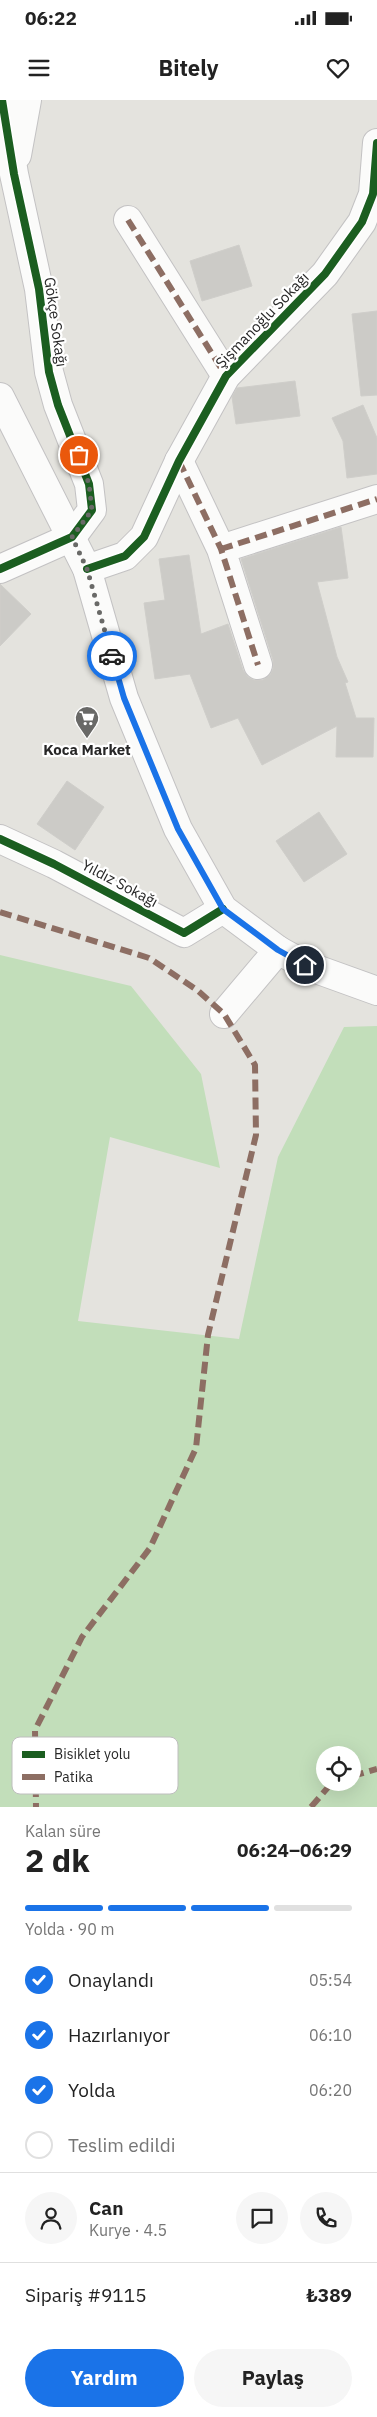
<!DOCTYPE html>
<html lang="tr">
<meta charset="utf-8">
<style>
body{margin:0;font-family:"IBM Plex Sans",sans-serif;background:#f6f6f6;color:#222;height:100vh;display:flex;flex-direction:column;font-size:19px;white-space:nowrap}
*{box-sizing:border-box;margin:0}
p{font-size:16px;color:#767676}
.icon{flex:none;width:28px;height:28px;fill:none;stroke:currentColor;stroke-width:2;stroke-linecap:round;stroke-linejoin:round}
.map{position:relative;height:1707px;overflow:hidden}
.sheet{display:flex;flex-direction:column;background:#fff;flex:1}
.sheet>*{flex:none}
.buttons{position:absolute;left:316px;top:1646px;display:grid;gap:10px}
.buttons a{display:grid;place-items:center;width:45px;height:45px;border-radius:50%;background:#fff;box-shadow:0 5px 20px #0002;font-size:25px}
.pin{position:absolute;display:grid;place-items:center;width:42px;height:42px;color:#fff;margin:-21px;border:2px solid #fff;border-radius:50%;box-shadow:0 1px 5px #0007}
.courier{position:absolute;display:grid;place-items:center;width:50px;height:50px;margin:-25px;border:4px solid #1a73e8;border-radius:50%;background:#fff;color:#222;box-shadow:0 1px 6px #0007}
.summary em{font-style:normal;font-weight:800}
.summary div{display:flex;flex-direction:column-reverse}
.summary{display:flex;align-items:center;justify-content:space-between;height:85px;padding:0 25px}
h1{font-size:32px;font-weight:800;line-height:38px}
.bar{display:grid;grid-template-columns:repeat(4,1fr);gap:8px 5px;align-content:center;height:60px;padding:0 25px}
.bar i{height:6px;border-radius:4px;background:#e0e0e0}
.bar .current{background:#1a73e8}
.bar p{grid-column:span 4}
.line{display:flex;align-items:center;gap:12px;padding:0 25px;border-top:1px solid #e0e0e0}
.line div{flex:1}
.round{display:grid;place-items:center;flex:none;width:52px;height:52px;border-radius:26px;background:#f6f6f6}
ol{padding:0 25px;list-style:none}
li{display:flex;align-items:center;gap:15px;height:55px}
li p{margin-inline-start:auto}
li .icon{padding:5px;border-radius:50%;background:#1a73e8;color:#fff;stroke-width:4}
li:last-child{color:#767676}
li i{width:28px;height:28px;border:2px solid #e0e0e0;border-radius:50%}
.button{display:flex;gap:10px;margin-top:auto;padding:10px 25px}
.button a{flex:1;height:58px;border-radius:30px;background:#1a73e8;color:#fff;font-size:20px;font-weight:800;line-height:58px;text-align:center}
.button a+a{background:#f6f6f6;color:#222}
.status{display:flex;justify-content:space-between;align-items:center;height:35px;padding:0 25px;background:#fff;direction:ltr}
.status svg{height:14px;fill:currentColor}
header{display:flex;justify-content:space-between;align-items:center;height:65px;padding:0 25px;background:#fff;font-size:22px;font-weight:800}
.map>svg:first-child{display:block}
.green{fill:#c2deba;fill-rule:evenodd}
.building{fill:#cccbc7;stroke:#cfceca}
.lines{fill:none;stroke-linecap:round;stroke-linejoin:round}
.minor-casing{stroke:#c3c2c3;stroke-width:30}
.tertiary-casing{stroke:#c3c2c3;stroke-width:30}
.secondary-casing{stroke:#c3c2c3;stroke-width:30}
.minor{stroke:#fbfbfa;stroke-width:28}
.tertiary{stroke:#fbfbfa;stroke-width:28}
.secondary{stroke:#fbfbfa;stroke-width:28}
.quiet{stroke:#8d6e63;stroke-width:6;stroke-dasharray:12 6;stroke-linecap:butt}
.cycleway-casing{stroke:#fff;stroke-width:11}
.cycleway{stroke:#1b5e20;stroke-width:8}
.done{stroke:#696967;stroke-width:5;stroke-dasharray:0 9}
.route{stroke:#1a73e8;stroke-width:6}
.labels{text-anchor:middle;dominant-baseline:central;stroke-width:4.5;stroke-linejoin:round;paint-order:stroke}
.street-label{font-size:15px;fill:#272727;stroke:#fff}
.poi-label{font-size:15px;font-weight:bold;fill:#272727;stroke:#fff}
.key{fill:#fff;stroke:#bebebe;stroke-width:1}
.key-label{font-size:14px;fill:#272727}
</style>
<div class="status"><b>06:22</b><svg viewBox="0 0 49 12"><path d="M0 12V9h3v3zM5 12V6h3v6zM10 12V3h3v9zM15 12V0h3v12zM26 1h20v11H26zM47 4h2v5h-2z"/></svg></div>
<header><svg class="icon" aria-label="menu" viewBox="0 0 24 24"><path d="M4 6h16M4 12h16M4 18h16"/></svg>Bitely<svg class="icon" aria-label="heart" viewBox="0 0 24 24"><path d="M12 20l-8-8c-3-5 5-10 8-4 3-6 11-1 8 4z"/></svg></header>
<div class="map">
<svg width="377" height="1707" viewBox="0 0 377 1707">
<rect width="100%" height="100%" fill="#e4e3de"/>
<path class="green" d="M0 855 131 886 201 974 220 1068 110 1037 78 1221 239 1239 278 1057 344 927 377 926V1707H0ZM325 1655H352V1682H325Z"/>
<path class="building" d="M239 145 252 186 202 201 190 161Z
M377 211V295L361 296 352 214Z
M295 281 300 316 236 324 232 297 237 288Z
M363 305 377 338V374L347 378 343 341 332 318Z
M341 427 348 478 317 482 337 557 348 582 345 583 356 618H374L373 657H336L337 626 262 665 238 618 211 628 190 574 155 579 144 503 165 500 159 459 189 455 201 534 228 524 243 570 248 577 254 580H263L270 575 273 569V560L241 459Z
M0 484 31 514 0 546Z
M67 681 104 707 75 750 37 724Z
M319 712 347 754 304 782 276 741Z"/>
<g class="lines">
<g class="minor-casing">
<path id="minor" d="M17 55 27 0
M128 120 226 276
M179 361 221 449 258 565
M221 449 377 399
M0 469 72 437 92 410 89 384 58 305 49 272 39 189 14 74 2 0
M0 739 54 764 184 833 223 809
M224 914 278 850"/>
</g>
<g class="tertiary-casing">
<path id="tertiary" d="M87 469 125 456 144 437 179 361 226 276 325 174 362 122 373 94 377 43"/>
</g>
<g class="secondary-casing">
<path id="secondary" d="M0 297 87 469 124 598 178 729 223 809 278 850 305 865 377 891"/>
</g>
<use href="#minor" class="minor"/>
<use href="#tertiary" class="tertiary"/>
<use href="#secondary" class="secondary"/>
<path class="quiet" d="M128 120 226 276
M179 361 221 449 258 565
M221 449 377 399
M0 812 149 858 197 890 224 914 255 965 256 1035 208 1235 196 1348 150 1448 82 1537 35 1630 36 1707
M352 1676 377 1669
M311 1707 330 1685 337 1682"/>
<g class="cycleway-casing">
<path id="cycleway" d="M0 469 72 437 92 410 89 384 58 305 49 272 39 189 14 74 2 0
M87 469 125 456 144 437 179 361 226 276 325 174 362 122 373 94 377 43
M0 739 54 764 184 833 223 809"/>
</g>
<use href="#cycleway" class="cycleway"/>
</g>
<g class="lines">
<path class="done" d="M79 355 89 384 92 410 72 437 87 469 112 556"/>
<path class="route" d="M112 556 124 598 178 729 223 809 278 850 305 865"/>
</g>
<defs>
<g id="supermarket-pin" transform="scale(1.25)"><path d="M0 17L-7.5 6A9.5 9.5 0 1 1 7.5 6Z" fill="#696967" stroke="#fff"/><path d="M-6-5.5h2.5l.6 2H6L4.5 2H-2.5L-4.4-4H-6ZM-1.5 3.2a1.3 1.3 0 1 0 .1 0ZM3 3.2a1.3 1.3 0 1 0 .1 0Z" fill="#fff"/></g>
</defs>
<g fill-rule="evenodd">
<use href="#supermarket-pin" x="87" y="618"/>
</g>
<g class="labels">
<g class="street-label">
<text transform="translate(262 220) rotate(-46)">Şişmanoğlu Sokağı</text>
<text transform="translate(56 222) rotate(82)">Gökçe Sokağı</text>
<text transform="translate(120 783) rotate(28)">Yıldız Sokağı</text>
</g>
<g class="poi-label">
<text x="87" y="649">Koca Market</text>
</g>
</g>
<rect x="12" y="1637" width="166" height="57" rx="8" class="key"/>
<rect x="22" y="1651" width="23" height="7" fill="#1b5e20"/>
<rect x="22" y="1674" width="23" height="6" fill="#8d6e63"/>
<g class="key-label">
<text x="54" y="1659">Bisiklet yolu</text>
<text x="54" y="1682">Patika</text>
</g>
</svg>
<div class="buttons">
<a><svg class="icon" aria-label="locate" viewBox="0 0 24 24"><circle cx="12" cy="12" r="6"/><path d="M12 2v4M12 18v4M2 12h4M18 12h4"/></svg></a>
</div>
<div class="pin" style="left:79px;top:355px;background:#ea580c"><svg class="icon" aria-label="bag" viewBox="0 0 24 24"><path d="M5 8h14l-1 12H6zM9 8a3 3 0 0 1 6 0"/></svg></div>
<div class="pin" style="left:305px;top:865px;background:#1f2937"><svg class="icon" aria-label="home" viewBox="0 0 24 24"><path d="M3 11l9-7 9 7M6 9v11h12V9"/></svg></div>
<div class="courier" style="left:112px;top:556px"><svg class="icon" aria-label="car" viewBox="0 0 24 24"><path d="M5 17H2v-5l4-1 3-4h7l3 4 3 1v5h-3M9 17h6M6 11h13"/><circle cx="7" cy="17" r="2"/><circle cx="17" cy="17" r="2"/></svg></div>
</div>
<section class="sheet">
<div class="summary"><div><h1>2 dk</h1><p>Kalan süre</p></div><em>06:24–06:29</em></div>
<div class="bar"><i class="current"></i><i class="current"></i><i class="current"></i><i></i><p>Yolda · 90 m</p></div>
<ol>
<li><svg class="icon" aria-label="check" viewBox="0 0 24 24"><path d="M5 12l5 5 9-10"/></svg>Onaylandı<p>05:54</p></li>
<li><svg class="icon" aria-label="check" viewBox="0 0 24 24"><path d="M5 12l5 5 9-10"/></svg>Hazırlanıyor<p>06:10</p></li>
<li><svg class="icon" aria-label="check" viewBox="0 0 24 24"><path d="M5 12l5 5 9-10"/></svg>Yolda<p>06:20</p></li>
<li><i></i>Teslim edildi</li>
</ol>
<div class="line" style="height:90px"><a class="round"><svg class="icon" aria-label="person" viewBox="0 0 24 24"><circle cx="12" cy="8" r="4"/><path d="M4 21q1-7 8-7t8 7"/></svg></a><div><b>Can</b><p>Kurye · 4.5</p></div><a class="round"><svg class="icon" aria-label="chat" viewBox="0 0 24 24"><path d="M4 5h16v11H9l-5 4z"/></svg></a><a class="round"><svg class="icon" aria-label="phone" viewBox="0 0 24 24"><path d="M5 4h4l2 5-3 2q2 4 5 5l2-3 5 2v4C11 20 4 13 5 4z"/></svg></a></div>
<div class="line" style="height:65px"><div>Sipariş #9115</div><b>₺389</b></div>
<div class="button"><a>Yardım</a><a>Paylaş</a></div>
</section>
